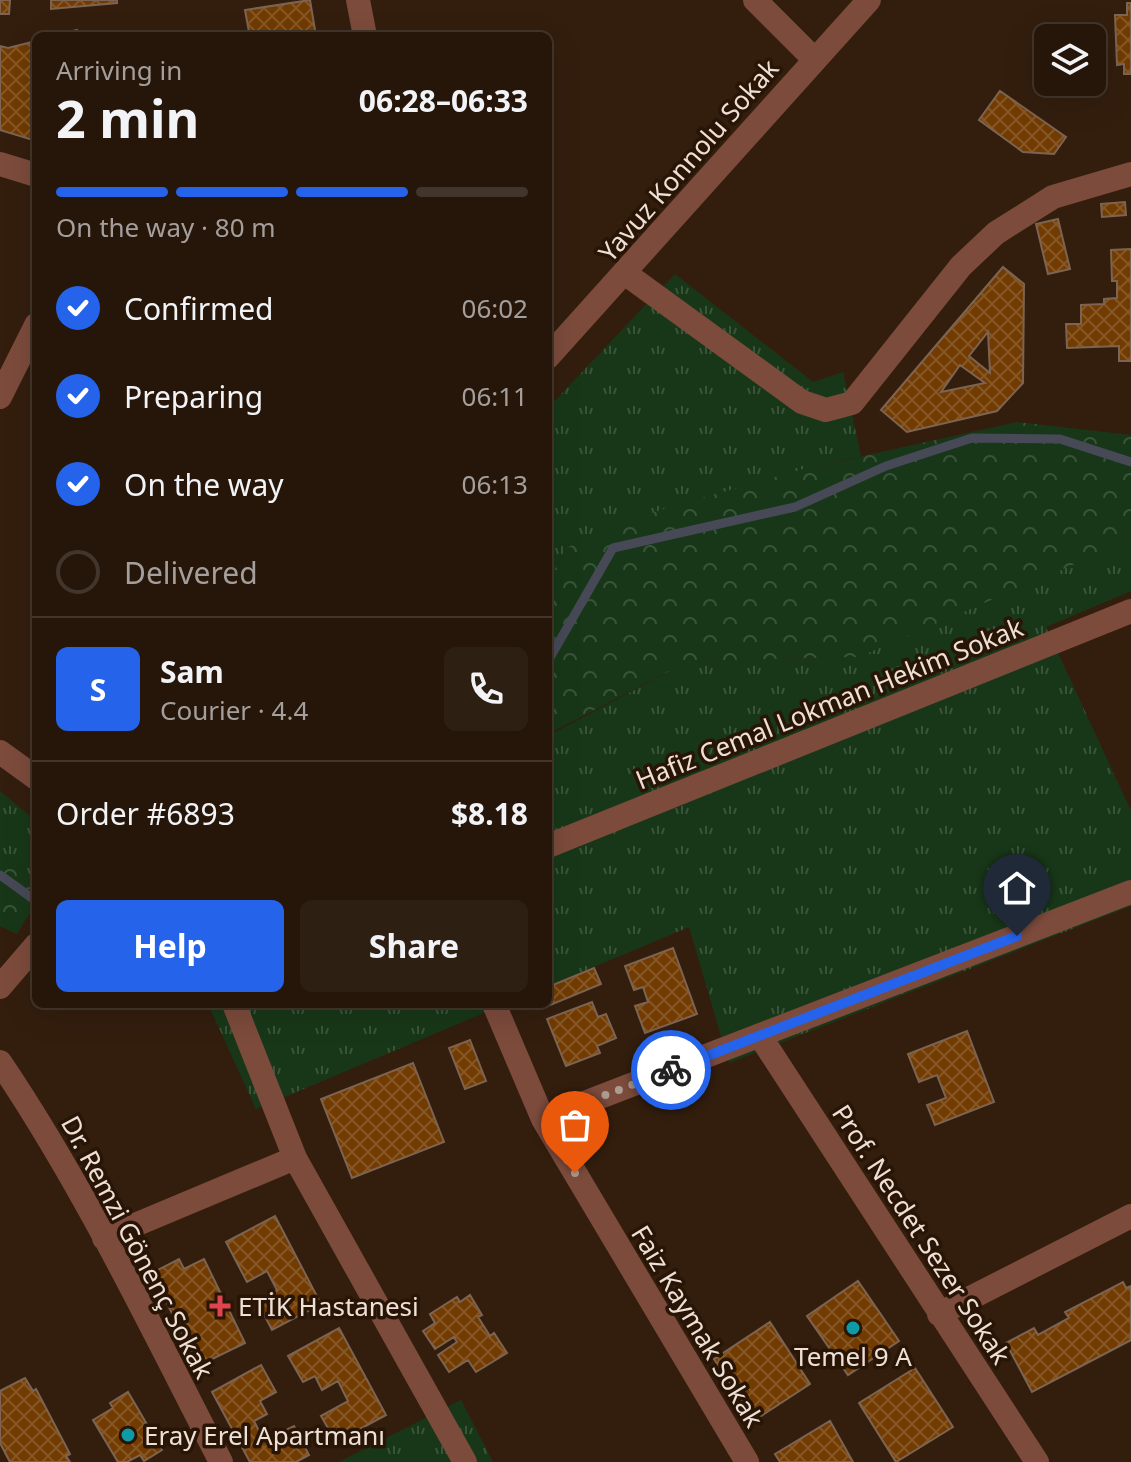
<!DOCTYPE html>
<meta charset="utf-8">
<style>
body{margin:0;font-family:"Noto Sans",sans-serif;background:#2e1f13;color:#f1f3f6;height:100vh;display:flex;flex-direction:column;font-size:30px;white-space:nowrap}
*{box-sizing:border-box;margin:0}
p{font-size:26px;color:#a49f9c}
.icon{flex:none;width:44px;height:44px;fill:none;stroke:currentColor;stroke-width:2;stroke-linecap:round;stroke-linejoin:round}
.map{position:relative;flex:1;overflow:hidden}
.sheet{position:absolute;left:32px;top:32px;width:520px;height:976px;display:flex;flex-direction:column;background:#26160a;border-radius:12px;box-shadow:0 8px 32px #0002,0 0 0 2px #42352b}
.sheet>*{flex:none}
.fabs{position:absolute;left:1034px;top:24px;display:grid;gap:16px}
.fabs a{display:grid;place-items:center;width:72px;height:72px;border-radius:12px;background:#26160a;box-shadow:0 8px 32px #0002,0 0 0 2px #42352b;font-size:40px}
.pin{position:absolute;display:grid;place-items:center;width:68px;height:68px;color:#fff;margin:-82px -34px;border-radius:50% 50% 50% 0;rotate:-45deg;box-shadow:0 0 8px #0007}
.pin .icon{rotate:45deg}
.courier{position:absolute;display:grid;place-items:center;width:80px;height:80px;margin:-40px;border:6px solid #2563eb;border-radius:50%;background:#fff;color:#222;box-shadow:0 2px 10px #0007}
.summary em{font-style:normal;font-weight:700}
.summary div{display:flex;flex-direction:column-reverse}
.summary{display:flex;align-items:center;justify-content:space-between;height:136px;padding:0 24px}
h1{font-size:52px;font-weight:700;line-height:60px}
.bar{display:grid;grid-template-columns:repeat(4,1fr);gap:12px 8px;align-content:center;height:96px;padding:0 24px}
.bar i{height:10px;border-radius:6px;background:#42352b}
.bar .on{background:#2563eb}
.bar p{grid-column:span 4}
.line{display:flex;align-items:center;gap:20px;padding:0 24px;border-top:2px solid #42352b}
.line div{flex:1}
.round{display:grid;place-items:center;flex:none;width:84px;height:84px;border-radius:12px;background:#2e1f13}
ol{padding:0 24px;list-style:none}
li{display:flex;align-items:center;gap:24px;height:88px}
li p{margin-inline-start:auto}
li .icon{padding:8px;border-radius:50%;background:#2563eb;color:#fff;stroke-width:4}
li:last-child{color:#a49f9c}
li i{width:44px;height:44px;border:4px solid #42352b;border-radius:50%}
.primary-button{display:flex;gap:16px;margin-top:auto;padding:16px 24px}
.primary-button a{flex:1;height:92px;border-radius:12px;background:#2563eb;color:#fff;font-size:32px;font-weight:700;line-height:92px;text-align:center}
.primary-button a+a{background:#2e1f13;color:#f1f3f6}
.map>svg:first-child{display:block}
.grass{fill:url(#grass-tufts)}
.forest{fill:url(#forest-crowns)}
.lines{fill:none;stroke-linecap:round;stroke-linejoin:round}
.stream{stroke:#474957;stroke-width:9}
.building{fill:url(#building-cross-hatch);stroke:#7d6452;stroke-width:2;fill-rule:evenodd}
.minor{stroke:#7c4b3c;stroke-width:24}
.done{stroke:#ad9c90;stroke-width:8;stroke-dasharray:0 14.4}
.route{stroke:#2563eb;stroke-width:10}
.health-dot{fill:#e0444e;stroke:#291505;stroke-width:3}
.culture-dot{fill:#0f9aa8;stroke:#291505;stroke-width:3}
.labels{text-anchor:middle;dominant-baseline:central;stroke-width:7;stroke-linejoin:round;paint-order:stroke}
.street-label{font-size:26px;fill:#eee0d6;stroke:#291505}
.poi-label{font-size:26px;fill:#eee0d6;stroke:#291505;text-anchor:start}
</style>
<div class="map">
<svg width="1131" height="1462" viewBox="0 0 1131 1462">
<defs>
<pattern id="grass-tufts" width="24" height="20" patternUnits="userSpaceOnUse" patternTransform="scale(2)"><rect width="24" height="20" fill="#183718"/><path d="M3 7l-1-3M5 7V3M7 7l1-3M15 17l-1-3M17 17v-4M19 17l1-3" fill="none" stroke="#3a5439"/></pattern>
<pattern id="forest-crowns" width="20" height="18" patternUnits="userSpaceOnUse" patternTransform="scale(2)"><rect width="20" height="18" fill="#183718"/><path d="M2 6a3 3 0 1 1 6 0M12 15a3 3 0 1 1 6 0" fill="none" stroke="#3a5439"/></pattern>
<pattern id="building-cross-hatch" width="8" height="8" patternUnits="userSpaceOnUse" patternTransform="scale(2)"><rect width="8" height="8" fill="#713b01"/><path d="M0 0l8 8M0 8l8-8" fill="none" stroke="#865725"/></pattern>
</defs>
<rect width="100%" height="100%" fill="#331e0e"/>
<path class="grass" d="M675 274 813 382 843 372 861 456 800 470 568 547 548 581V408Z
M1131 540V591L1046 627 1131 811V906L729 1063 689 927 548 986V736L689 661 858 657Z
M0 791 36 821V880L0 851Z
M208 1004H505L256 1109Z
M461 1400 493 1462H339Z"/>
<path class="forest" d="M1017 422 1131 435V540L858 657 689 661 548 734V581L568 547 660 510 800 470Z
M0 851 36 880V903L17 934 0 926Z"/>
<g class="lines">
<path class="stream" d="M548 661 613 548 795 507 886 466 972 438 1060 439 1131 462
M0 875 36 901"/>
</g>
<path class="building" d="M0 0H10L9 14H0Z
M51 0H117V3L51 9Z
M310 0 316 36H230L249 32 245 10Z
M1127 3H1131V74H1124V64L1117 65 1115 15H1127Z
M77 30 79 36H53Z
M36 41V141L0 130V46L8 48Z
M1000 91 1066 137 1054 154 1023 152 979 120Z
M1125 202 1126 215 1102 217 1101 204Z
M1058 219 1070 269 1048 274 1036 224Z
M1131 249V361H1119V346L1067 348 1066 324H1081V305L1104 304V299L1117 298V281H1112L1111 250Z
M1003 267 1024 284 1023 383 997 411 907 432 881 410ZM988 332 990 373 969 356ZM960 365 985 383 941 392Z
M673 948 697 1014 645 1033 635 1006 648 1002 643 987 634 990 625 966Z
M594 968 601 984 543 1008 541 1004H548V987Z
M592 1002 598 1017 606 1014 616 1038 597 1046 600 1053 566 1066 547 1019Z
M967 1031 994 1102 935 1125 927 1105 946 1098 937 1075 919 1082 908 1054Z
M470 1040 486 1081 465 1089 449 1048Z
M413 1063 444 1142 352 1178 321 1099Z
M275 1216 321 1304 272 1330 257 1301 277 1290 267 1271 247 1282 226 1242Z
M179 1259 184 1269 204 1259 245 1343 198 1366 152 1273Z
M858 1281 899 1341 848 1375 807 1316Z
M1123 1282 1126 1288 1131 1286V1340L1032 1392 1006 1343 1034 1328 1038 1335 1069 1318 1065 1312Z
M470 1295 482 1315 478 1317 490 1336 494 1333 507 1353 476 1372 468 1360 449 1372 438 1355 457 1342 454 1337 435 1349 423 1331 435 1323 430 1314 457 1297 460 1302Z
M770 1322 810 1384 755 1420 714 1359Z
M339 1328 386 1415 336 1442 321 1416 348 1401 338 1381 322 1390 315 1376 303 1382 288 1356Z
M261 1365 276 1392 260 1401 267 1414 254 1421 264 1441 294 1426 309 1455 296 1462H250L212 1392Z
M915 1368 953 1427 896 1462 859 1403Z
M25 1378 33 1391 36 1389 70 1454 66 1456 70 1462H10L0 1443V1391Z
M128 1392 162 1450 144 1461 140 1455 127 1462H118L93 1420 113 1408 110 1403Z
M830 1421 853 1462H780L775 1454Z"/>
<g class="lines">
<path class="minor" d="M358 0 365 36
M755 0 814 59
M0 164 36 175
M626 274 802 402 826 410 852 403 961 266 996 233 1053 197 1131 174
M548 357 869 0
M0 397 36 325
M0 752 36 778
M548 846 1131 611
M0 987 36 945
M234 1004 295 1158 465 1462
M494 1004 543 1119 747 1462
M760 1036 1037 1462
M0 1062C85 1188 151 1327 221 1462
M543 1119 1131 892
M104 1238 295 1158
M939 1314 1131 1216"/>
</g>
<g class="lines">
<path class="done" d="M575 1173 543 1119 671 1070"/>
<path class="route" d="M671 1070 1017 936"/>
</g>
<path class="health-dot" d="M216 1294h8v8h8v8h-8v8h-8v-8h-8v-8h8z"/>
<g class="culture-dot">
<circle cx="853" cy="1328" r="8"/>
<circle cx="128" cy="1435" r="8"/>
</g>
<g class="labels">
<g class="street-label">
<text transform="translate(688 160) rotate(-49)">Yavuz Konnolu Sokak</text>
<text transform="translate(829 703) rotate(-22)">Hafiz Cemal Lokman Hekim Sokak</text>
<text transform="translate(922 1234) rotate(57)">Prof. Necdet Sezer Sokak</text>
<text transform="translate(138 1247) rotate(62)">Dr. Remzi Gönenç Sokak</text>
<text transform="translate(698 1326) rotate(59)">Faiz Kaymak Sokak</text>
</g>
<g class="poi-label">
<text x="238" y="1306">ETİK Hastanesi</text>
<text x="853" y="1356" text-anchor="middle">Temel 9 A</text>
<text x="144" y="1435">Eray Erel Apartmanı</text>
</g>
</g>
</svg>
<div class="fabs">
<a><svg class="icon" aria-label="layers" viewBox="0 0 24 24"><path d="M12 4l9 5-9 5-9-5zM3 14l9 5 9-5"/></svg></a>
</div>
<div class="pin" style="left:575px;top:1173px;background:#ea580c"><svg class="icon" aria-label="bag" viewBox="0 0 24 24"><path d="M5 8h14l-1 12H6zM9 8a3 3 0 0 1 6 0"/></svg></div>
<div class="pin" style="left:1017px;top:936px;background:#1f2937"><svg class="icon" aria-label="home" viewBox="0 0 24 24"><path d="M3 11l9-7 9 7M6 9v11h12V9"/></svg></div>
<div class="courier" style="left:671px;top:1070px"><svg class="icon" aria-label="bike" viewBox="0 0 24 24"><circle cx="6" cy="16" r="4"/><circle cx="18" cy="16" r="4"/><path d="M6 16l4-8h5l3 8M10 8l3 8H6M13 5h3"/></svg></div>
<section class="sheet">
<div class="summary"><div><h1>2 min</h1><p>Arriving in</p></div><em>06:28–06:33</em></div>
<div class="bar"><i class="on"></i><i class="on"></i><i class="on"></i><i></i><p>On the way · 80 m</p></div>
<ol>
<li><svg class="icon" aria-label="check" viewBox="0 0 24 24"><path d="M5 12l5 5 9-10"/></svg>Confirmed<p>06:02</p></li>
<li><svg class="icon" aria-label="check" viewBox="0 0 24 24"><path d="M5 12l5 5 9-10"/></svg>Preparing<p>06:11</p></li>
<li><svg class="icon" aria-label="check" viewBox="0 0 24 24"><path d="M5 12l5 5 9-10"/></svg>On the way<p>06:13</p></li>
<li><i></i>Delivered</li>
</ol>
<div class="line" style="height:144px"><b class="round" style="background:#2563eb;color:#fff">S</b><div><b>Sam</b><p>Courier · 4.4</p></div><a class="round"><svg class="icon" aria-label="phone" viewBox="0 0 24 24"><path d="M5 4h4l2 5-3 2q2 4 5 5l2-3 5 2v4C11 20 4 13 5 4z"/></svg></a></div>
<div class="line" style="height:104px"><div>Order #6893</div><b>$8.18</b></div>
<div class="primary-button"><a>Help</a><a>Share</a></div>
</section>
</div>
